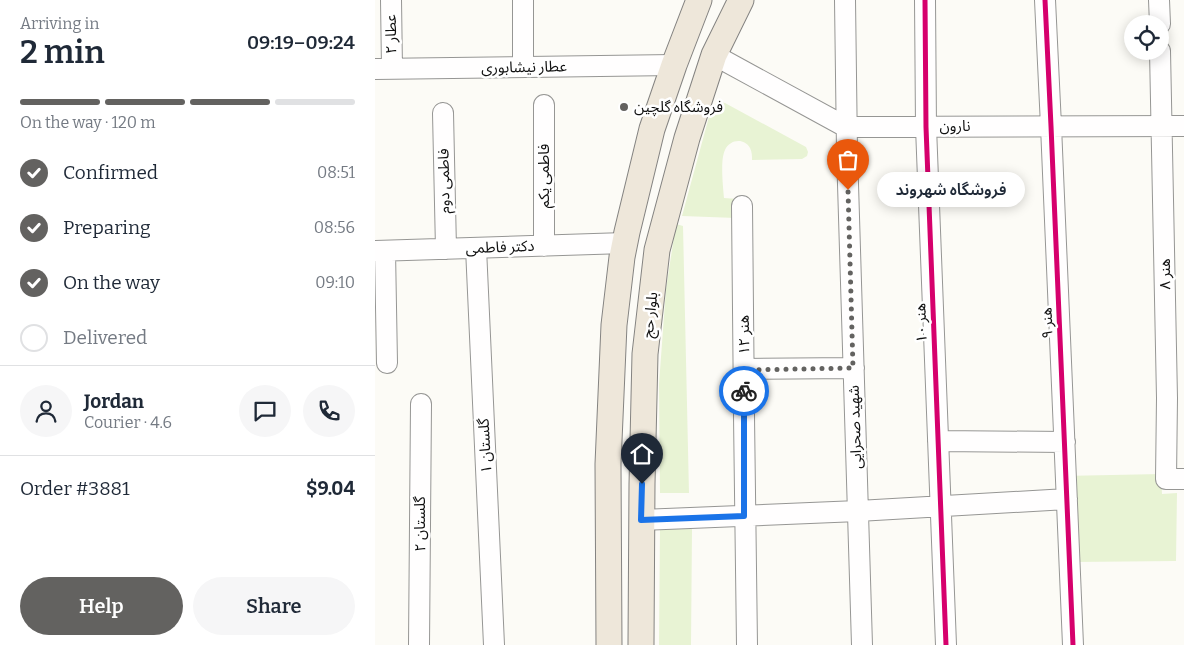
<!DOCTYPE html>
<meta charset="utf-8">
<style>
body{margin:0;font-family:Bitter,"Noto Sans Arabic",serif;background:#f6f6f7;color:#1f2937;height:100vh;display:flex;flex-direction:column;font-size:19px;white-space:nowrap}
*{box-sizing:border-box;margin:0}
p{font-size:16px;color:#747a83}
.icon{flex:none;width:28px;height:28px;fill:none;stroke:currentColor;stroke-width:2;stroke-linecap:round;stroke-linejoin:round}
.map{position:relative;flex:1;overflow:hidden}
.panel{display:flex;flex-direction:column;background:#fff;width:375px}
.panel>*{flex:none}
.tools{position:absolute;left:749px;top:15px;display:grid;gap:10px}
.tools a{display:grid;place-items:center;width:45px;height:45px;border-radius:50%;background:#fff;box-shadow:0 2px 12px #0003;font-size:25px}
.pin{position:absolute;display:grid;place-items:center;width:42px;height:42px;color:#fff;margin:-51px -21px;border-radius:50% 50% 50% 0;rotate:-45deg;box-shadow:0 0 5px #0007}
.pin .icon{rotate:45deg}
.courier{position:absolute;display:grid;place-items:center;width:50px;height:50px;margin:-25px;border:4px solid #1a73e8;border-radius:50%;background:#fff;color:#222;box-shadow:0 1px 6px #0007}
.bubble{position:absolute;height:35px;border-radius:18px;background:#fff;box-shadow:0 2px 12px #0003;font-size:16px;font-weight:600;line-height:35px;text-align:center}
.summary em{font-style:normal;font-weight:600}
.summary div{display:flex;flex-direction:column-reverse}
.summary{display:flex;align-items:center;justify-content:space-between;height:85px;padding:0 20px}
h1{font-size:32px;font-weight:600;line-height:38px}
.bar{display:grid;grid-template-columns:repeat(4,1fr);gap:8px 5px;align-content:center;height:60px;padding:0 20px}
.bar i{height:6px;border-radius:4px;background:#e0e1e3}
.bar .selected{background:#636260}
.bar p{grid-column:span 4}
.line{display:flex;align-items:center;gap:12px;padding:0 20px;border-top:1px solid #e0e1e3}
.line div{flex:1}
.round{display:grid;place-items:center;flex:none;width:52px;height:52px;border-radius:26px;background:#f6f6f7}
ol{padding:0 20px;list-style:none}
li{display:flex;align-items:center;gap:15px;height:55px}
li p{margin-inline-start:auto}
li .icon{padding:5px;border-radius:50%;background:#636260;color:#fff;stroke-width:4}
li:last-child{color:#747a83}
li i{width:28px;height:28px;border:2px solid #e0e1e3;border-radius:50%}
.primary-button{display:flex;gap:10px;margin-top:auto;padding:10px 20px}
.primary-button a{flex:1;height:58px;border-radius:30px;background:#636260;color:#fff;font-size:20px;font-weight:600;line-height:58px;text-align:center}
.primary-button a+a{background:#f6f6f7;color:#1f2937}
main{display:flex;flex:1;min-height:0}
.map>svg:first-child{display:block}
.green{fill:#e8f3d4}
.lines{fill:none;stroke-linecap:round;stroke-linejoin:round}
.minor-casing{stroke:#969694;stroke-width:22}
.major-casing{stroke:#848381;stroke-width:27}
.minor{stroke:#fffefe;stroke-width:20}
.major{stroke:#eee7da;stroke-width:25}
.cycleway-casing{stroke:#fff;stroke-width:8}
.cycleway{stroke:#d6006c;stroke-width:5}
.done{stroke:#636260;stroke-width:5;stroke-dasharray:0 9}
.route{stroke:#1a73e8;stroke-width:6}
.poi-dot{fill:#636260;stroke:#fff;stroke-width:2}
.labels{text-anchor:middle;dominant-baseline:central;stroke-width:5;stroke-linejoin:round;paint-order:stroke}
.street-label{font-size:15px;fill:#101010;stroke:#fff}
.poi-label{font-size:15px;fill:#101010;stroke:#fff;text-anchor:start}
</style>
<main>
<section class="panel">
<div class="summary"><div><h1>2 min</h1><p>Arriving in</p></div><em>09:19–09:24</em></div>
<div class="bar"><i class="selected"></i><i class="selected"></i><i class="selected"></i><i></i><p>On the way · 120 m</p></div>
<ol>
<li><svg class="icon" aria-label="check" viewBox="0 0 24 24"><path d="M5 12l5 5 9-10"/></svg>Confirmed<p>08:51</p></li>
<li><svg class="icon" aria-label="check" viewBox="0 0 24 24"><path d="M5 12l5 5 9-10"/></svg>Preparing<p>08:56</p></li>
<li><svg class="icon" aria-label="check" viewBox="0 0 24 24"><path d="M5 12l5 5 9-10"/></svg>On the way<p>09:10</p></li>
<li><i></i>Delivered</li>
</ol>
<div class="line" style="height:90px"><a class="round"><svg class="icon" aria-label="person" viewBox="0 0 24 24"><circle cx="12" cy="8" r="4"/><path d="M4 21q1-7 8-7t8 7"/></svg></a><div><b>Jordan</b><p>Courier · 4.6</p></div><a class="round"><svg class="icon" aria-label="chat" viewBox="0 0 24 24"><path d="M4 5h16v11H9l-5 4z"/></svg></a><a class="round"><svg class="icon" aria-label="phone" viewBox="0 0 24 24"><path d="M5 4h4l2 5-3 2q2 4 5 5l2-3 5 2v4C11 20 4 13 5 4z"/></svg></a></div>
<div class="line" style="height:65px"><div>Order #3881</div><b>$9.04</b></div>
<div class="primary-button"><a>Help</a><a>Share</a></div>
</section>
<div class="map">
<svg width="809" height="645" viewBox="0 0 809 645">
<rect width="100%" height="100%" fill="#fcfbf6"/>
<path class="green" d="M344 102 350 103 431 147 433 152 432 156 427 159 377 160C377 156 377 152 375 148 369 137 354 140 350 150 345 160 348 186 349 198L363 199 361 218 307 216 335 113 339 105Z
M301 224 308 226 314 493H285L284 384 291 289Z
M786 474 787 494 802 493 801 561 700 562 687 476Z
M285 528 317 529 316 645H284Z"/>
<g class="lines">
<g class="minor-casing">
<path id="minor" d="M16 0 17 68
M470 0 472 151 487 645
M550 0 551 127 571 645
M670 0 676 126 698 645
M784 0 785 24
M785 51 792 398 791 479H809
M339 55 471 127 809 126
M148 67V0
M0 69 299 65
M169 105V246
M68 113 71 249
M367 206C369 352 369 499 372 645
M101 248 119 645
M0 251 250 243
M10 251 12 363
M369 369 479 368
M563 441 690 442
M266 520 483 511 692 499
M44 645 46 404"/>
</g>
<g class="major-casing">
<path id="major" d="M234 645 233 464 239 325 247 257 252 232 277 129 299 65 324 0
M266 645 267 484 270 354 282 250 312 138 339 55 366 0"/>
</g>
<use href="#minor" class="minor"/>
<use href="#major" class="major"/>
<g class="cycleway-casing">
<path id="cycleway" d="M550 0 551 127 571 645
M670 0 676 126 698 645"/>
</g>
<use href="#cycleway" class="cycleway"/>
</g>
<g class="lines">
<path class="done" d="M369 391V370L478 368 473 190"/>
<path class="route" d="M267 484 266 520 369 516V391"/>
</g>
<circle class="poi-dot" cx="249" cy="107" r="5"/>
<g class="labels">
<g class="street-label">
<text transform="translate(16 34) rotate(-91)">عطار ۲</text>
<text transform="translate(149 67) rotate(-1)">عطار نیشابوری</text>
<text x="580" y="126">نارون</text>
<text transform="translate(169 176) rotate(-90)">فاطمی یکم</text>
<text transform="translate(69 181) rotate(-91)">فاطمی دوم</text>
<text transform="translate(125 247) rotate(-2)">دکتر فاطمی</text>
<text transform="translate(790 274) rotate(-91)">هنر ۸</text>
<text transform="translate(275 315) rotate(-84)">بلوار حج</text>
<text transform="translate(546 323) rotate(-92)">هنر ۱۰</text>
<text transform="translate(672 323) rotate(-92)">هنر ۹</text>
<text transform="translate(369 335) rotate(-91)">هنر ۱۲</text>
<text transform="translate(480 427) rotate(-92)">شهید صحرایی</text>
<text transform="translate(110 446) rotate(-93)">گلستان ۱</text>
<text transform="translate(45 524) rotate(-90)">گلستان ۲</text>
</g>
<g class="poi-label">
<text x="259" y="107">فروشگاه گلچین</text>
</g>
</g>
</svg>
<div class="tools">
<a><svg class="icon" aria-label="locate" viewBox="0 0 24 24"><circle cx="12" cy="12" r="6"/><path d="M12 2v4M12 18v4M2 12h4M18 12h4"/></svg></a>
</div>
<div class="pin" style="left:473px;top:190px;background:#ea580c"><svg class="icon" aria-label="bag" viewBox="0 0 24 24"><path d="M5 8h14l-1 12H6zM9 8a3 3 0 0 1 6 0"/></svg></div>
<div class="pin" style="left:267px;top:484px;background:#1f2937"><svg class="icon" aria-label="home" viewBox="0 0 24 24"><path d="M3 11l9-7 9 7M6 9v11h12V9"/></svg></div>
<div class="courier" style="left:369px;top:391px"><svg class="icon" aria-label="bike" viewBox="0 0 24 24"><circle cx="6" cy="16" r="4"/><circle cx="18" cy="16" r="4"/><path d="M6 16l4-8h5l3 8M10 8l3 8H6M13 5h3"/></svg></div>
<div class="bubble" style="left:502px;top:172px;width:148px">فروشگاه شهروند</div>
</div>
</main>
